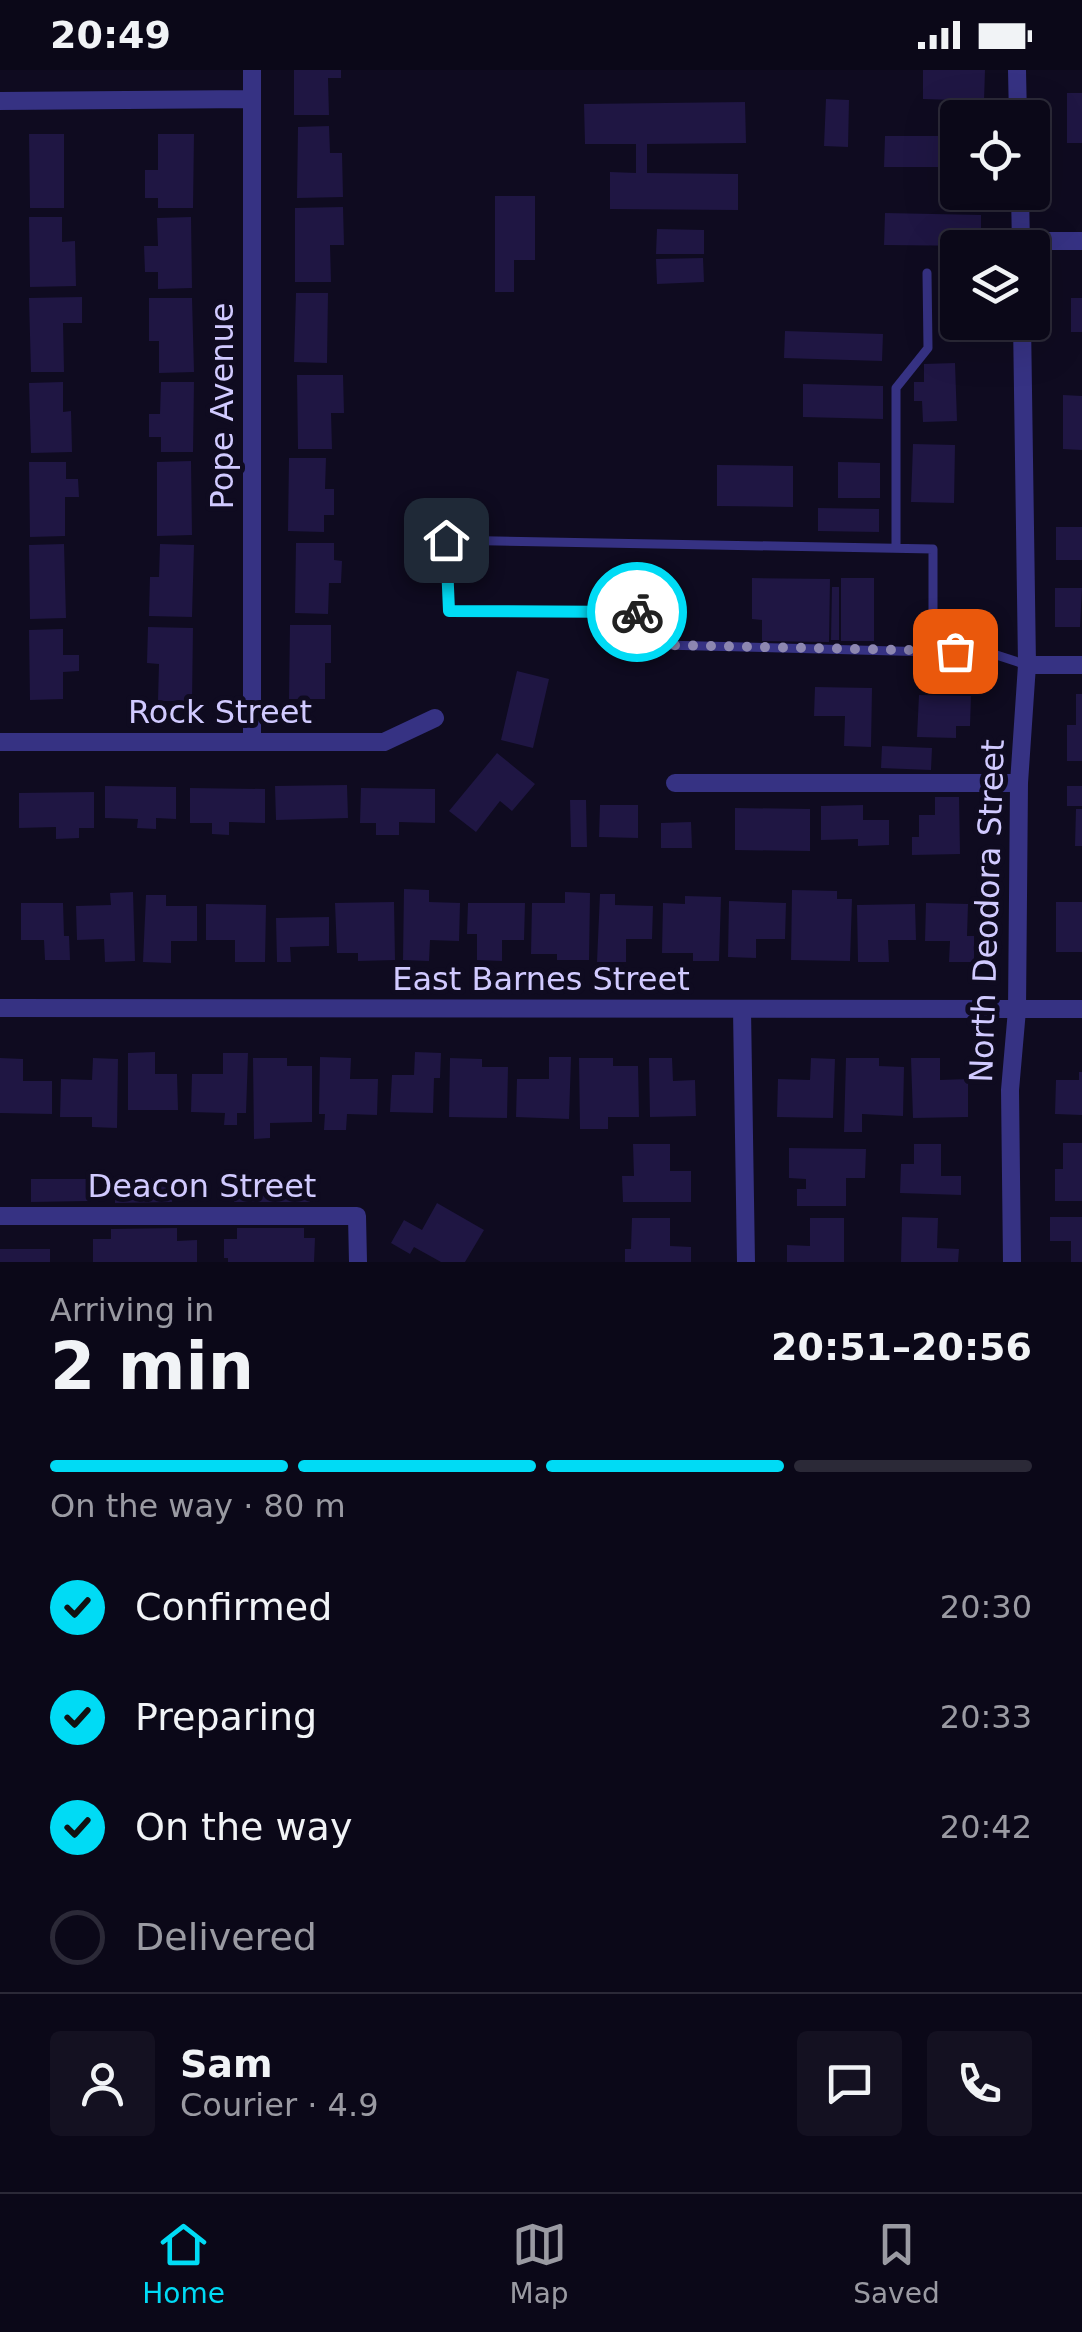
<!DOCTYPE html>
<meta charset="utf-8">
<style>
body{margin:0;font-family:"DejaVu Sans",sans-serif;background:#141121;color:#f1f3f6;height:100vh;display:flex;flex-direction:column;font-size:38px;white-space:nowrap}
*{box-sizing:border-box;margin:0}
p{font-size:32px;color:#9a9aa2}
.icon{flex:none;width:55px;height:55px;fill:none;stroke:currentColor;stroke-width:2;stroke-linecap:round;stroke-linejoin:round}
.map{position:relative;height:1192px;overflow:hidden}
.drawer{display:flex;flex-direction:column;background:#0b0818;flex:1}
.drawer>*{flex:none}
.controls{position:absolute;left:940px;top:30px;display:grid;gap:20px}
.controls a{display:grid;place-items:center;width:110px;height:110px;border-radius:10px;background:#0b0818;box-shadow:0 10px 40px #0002,0 0 0 2px #2b2937;font-size:50px}
.pin{position:absolute;display:grid;place-items:center;width:85px;height:85px;color:#fff;margin:-42px;border-radius:20px;box-shadow:0 5px 15px #0006}
.courier{position:absolute;display:grid;place-items:center;width:100px;height:100px;margin:-50px;border:8px solid #00dbf5;border-radius:50%;background:#fff;color:#222;box-shadow:0 2px 12px #0007}
.head em{font-style:normal;font-weight:600}
.head div{display:flex;flex-direction:column-reverse}
.head{display:flex;align-items:center;justify-content:space-between;height:170px;padding:0 50px}
h1{font-size:65px;font-weight:600;line-height:75px}
.bar{display:grid;grid-template-columns:repeat(4,1fr);gap:15px 10px;align-content:center;height:120px;padding:0 50px}
.bar i{height:12px;border-radius:8px;background:#2b2937}
.bar .current{background:#00dbf5}
.bar p{grid-column:span 4}
.line{display:flex;align-items:center;gap:25px;padding:0 50px;border-top:2px solid #2b2937}
.line div{flex:1}
.round{display:grid;place-items:center;flex:none;width:105px;height:105px;border-radius:10px;background:#141121}
ol{padding:0 50px;list-style:none}
li{display:flex;align-items:center;gap:30px;height:110px}
li p{margin-inline-start:auto}
li .icon{padding:10px;border-radius:50%;background:#00dbf5;color:#111;stroke-width:4}
li:last-child{color:#9a9aa2}
li i{width:55px;height:55px;border:5px solid #2b2937;border-radius:50%}
.status{display:flex;justify-content:space-between;align-items:center;height:70px;padding:0 50px;background:#0b0818;direction:ltr}
.status svg{height:28px;fill:currentColor}
.menu{display:flex;justify-content:space-around;align-items:center;height:140px;border-top:2px solid #2b2937;background:#0b0818;font-size:28px;color:#9a9aa2}
.menu a{display:grid;justify-items:center;gap:5px}
.menu .current{color:#00dbf5}
.map>svg:first-child{display:block}
.building{fill:#1f1643}
.lines{fill:none;stroke-linecap:round;stroke-linejoin:round}
.service{stroke:#363283;stroke-width:9}
.minor{stroke:#363283;stroke-width:18}
.done{stroke:#8d87b1;stroke-width:10;stroke-dasharray:0 18}
.route{stroke:#00dbf5;stroke-width:12}
.labels{text-anchor:middle;dominant-baseline:central;stroke-width:10;stroke-linejoin:round;paint-order:stroke}
.street-label{font-size:32px;fill:#d1caff;stroke:#0f0b20}
</style>
<div class="status"><b>20:49</b><svg viewBox="0 0 49 12"><path d="M0 12V9h3v3zM5 12V6h3v6zM10 12V3h3v9zM15 12V0h3v12zM26 1h20v11H26zM47 4h2v5h-2z"/></svg></div>
<div class="map">
<svg width="1082" height="1192" viewBox="0 0 1082 1192">
<rect width="100%" height="100%" fill="#0f0b20"/>
<path class="building" d="M294 0H341V8H328L329 45H294Z
M923 0H985L984 31 923 29Z
M1067 23H1082V73H1067Z
M826 29 849 30 848 77 824 76Z
M745 32 746 73 647 74V103L738 104V140L610 139V102L636 103V74H585L584 34Z
M329 56 330 83H342L343 127 297 128 298 57Z
M29 64H64V138H30Z
M158 64H194L193 138H158V128H145V100H158Z
M885 66H958V97H884Z
M495 126H535V190H514V222H495Z
M343 137 344 175H330L331 212H295V138Z
M885 143 981 145V176L884 175Z
M29 147H62V172L75 171 76 216 30 217Z
M191 147 192 218 158 219V202H145L144 176H158L157 148Z
M657 159 704 160V184H656Z
M703 188 704 212 657 214 656 189Z
M296 223H328L327 293 294 292Z
M82 227V253H63L64 302H31L29 228Z
M149 228H192L194 302 159 303V271H149Z
M1071 228H1082V262H1071Z
M785 261 883 264 882 291 784 288Z
M955 293 957 351 923 352 922 331H914V312H924V294Z
M297 305H343L344 343H331L332 379H298Z
M63 312V342L71 341 72 382 31 383 29 313Z
M161 312H194L193 382H161V367H149V344H160Z
M803 314 883 316V349L803 347Z
M1063 325 1082 326V380L1063 379Z
M913 374 955 375 954 433 911 432Z
M289 388H326L325 419H334V445H324V462L288 461Z
M191 391 192 465 157 466V392Z
M29 392H66V409H78L79 427H65V466L30 467Z
M838 392 880 393V428H838Z
M717 395 793 396V437L717 436Z
M818 438 879 439V462L818 461Z
M1056 457H1082V490H1056Z
M296 473H334V490L342 491 341 513H329L328 544 295 543Z
M64 474 66 548 30 549 29 475Z
M160 474 194 475 192 547 149 546 150 507H159Z
M752 508 830 509 829 572 762 571V550L752 549Z
M841 508H874V571H841Z
M832 517H839V570H831Z
M1055 518H1082L1080 557H1055Z
M290 555H331V593H325V629H289Z
M148 557 193 558 192 631H158L159 594 147 593Z
M63 559V585H79V601L63 602V629L30 630 29 560Z
M517 601 549 609 533 678 501 670Z
M815 617 872 618 871 677 844 676 845 646H814Z
M1076 624H1082V691H1067V655H1076Z
M919 625 971 626 970 656H956V668L917 667Z
M882 676 932 678 931 700 881 698Z
M497 683 535 714 512 741 500 731 476 762 449 741Z
M347 715 348 748 276 750 275 716Z
M105 716 176 717V749L156 748V759L137 758 138 749 105 748Z
M1067 716H1082V736H1067Z
M190 718 265 719V753L229 752V765L212 764V753H190Z
M361 718 435 719V753L399 752V765H376V753H360Z
M94 722V758H79V768L56 769V757L19 758V723Z
M935 727H959L960 784 912 785V767H919V745H935Z
M570 730H586L587 777H571Z
M600 735H638V768L599 767Z
M863 735V750H889V775L858 776V769L821 770V736Z
M735 738 810 739V781L735 780Z
M1076 739H1082V776H1075Z
M691 752 692 778H661V753Z
M404 819 429 820V832L460 833 459 871 430 870 429 891 403 890Z
M792 820 837 821V829H852L850 891 791 890Z
M133 822 135 891 105 892 104 869 77 870 76 836 111 835 110 823Z
M565 822 590 823 589 890H557V884H531L532 833H565Z
M600 824H615V835L653 836 652 869H626V892H597Z
M146 825H166V836H197V871H171V893L143 892Z
M685 826 721 827 719 891H693V883H662L663 833 685 834Z
M729 831 786 833 785 869H756V888L728 887Z
M394 832 395 890 358 891V883H337L335 833Z
M1056 832H1082V882H1056Z
M21 833H63L64 866H69L70 890H45L44 870H21Z
M468 833H525L524 870H502V891L477 890V864H467Z
M926 833 968 834 967 866H974V892H949L950 871H925Z
M206 834 266 835 265 892H235V870H206Z
M915 834 916 870H888L889 892H858L857 835Z
M329 847V876L290 877 291 892H277L276 848Z
M155 982V1004H177L178 1040H128V983Z
M415 982 441 983 440 1008H434L433 1043 390 1042 392 1005H414Z
M223 983H248L246 1043H237V1055H224L225 1043 191 1042 192 1004H223Z
M320 987 351 988 350 1009H378L377 1045 347 1044 346 1060H324L325 1044H319Z
M549 987H571L569 1049 516 1047 517 1009H549Z
M0 988 23 989V1011H52V1044L0 1043Z
M93 988 118 989 117 1058 92 1057V1047H60L61 1009 92 1010Z
M253 988H287V996H312V1052L270 1053V1068L254 1069Z
M450 988 482 989V997H508L507 1048 449 1047Z
M579 988H613V996H638L639 1047H608V1059H580Z
M649 988H672L673 1011 695 1010 696 1046 650 1047Z
M811 988 835 989 833 1048 777 1047 778 1009 810 1010Z
M846 988H879V996L904 997 903 1046 862 1044V1062H844Z
M911 988H940V1010L968 1009V1047L913 1048Z
M1079 1002H1082V1045L1055 1044 1056 1010H1079Z
M1063 1073H1082V1131H1055V1099H1063Z
M633 1074H670V1101H691V1132H623L622 1106H634Z
M914 1074H941V1106H961V1125L900 1123 901 1094H914Z
M789 1078 866 1079 865 1108H846V1136H797V1119H806V1109L789 1108Z
M171 1108 172 1132 115 1133V1109Z
M31 1109H88V1131L31 1132Z
M310 1109V1132H234V1110Z
M437 1133 484 1160 465 1192H441L414 1177 410 1184 391 1173 404 1150 422 1160Z
M902 1147 938 1148 937 1178 959 1179 958 1192H901Z
M1050 1147H1082V1192H1071V1171H1050Z
M632 1148H670V1176L691 1177V1192H625V1179H631Z
M810 1148H844V1192H787V1175L810 1176Z
M177 1158V1171L197 1170V1192H93V1169H111V1159Z
M237 1158H304V1168H315L314 1192H228V1188H224V1169H237Z
M0 1179H50V1192H0Z"/>
<g class="lines">
<path class="service" d="M896 478V318L928 278 927 203
M933 582V479L446 470 449 541 640 542 663 575 933 582 978 579 1027 595"/>
<path class="minor" d="M252 0V672
M1017 0 1018 48
M0 31 252 29
M1020 122 1021 178
M1021 171H1082
M1027 595H1082
M0 672H384L435 648
M675 713H1019
M0 938 1082 939
M742 940 746 1192
M0 1146H357L358 1192
M1012 1192 1010 1020 1017 940 1019 713 1027 595 1022 252"/>
</g>
<g class="lines">
<path class="done" d="M637 542 663 575 955 581"/>
<path class="route" d="M446 470 449 541 637 542"/>
</g>
<g class="labels">
<g class="street-label">
<text transform="translate(222 336) rotate(-90)">Pope Avenue</text>
<text x="220" y="642">Rock Street</text>
<text transform="translate(987 841) rotate(-88)">North Deodora Street</text>
<text x="541" y="909">East Barnes Street</text>
<text x="202" y="1116">Deacon Street</text>
</g>
</g>
</svg>
<div class="controls">
<a><svg class="icon" aria-label="locate" viewBox="0 0 24 24"><circle cx="12" cy="12" r="6"/><path d="M12 2v4M12 18v4M2 12h4M18 12h4"/></svg></a>
<a><svg class="icon" aria-label="layers" viewBox="0 0 24 24"><path d="M12 4l9 5-9 5-9-5zM3 14l9 5 9-5"/></svg></a>
</div>
<div class="pin" style="left:955px;top:581px;background:#ea580c"><svg class="icon" aria-label="bag" viewBox="0 0 24 24"><path d="M5 8h14l-1 12H6zM9 8a3 3 0 0 1 6 0"/></svg></div>
<div class="pin" style="left:446px;top:470px;background:#1f2937"><svg class="icon" aria-label="home" viewBox="0 0 24 24"><path d="M3 11l9-7 9 7M6 9v11h12V9"/></svg></div>
<div class="courier" style="left:637px;top:542px"><svg class="icon" aria-label="bike" viewBox="0 0 24 24"><circle cx="6" cy="16" r="4"/><circle cx="18" cy="16" r="4"/><path d="M6 16l4-8h5l3 8M10 8l3 8H6M13 5h3"/></svg></div>
</div>
<section class="drawer">
<div class="head"><div><h1>2 min</h1><p>Arriving in</p></div><em>20:51–20:56</em></div>
<div class="bar"><i class="current"></i><i class="current"></i><i class="current"></i><i></i><p>On the way · 80 m</p></div>
<ol>
<li><svg class="icon" aria-label="check" viewBox="0 0 24 24"><path d="M5 12l5 5 9-10"/></svg>Confirmed<p>20:30</p></li>
<li><svg class="icon" aria-label="check" viewBox="0 0 24 24"><path d="M5 12l5 5 9-10"/></svg>Preparing<p>20:33</p></li>
<li><svg class="icon" aria-label="check" viewBox="0 0 24 24"><path d="M5 12l5 5 9-10"/></svg>On the way<p>20:42</p></li>
<li><i></i>Delivered</li>
</ol>
<div class="line" style="height:180px"><a class="round"><svg class="icon" aria-label="person" viewBox="0 0 24 24"><circle cx="12" cy="8" r="4"/><path d="M4 21q1-7 8-7t8 7"/></svg></a><div><b>Sam</b><p>Courier · 4.9</p></div><a class="round"><svg class="icon" aria-label="chat" viewBox="0 0 24 24"><path d="M4 5h16v11H9l-5 4z"/></svg></a><a class="round"><svg class="icon" aria-label="phone" viewBox="0 0 24 24"><path d="M5 4h4l2 5-3 2q2 4 5 5l2-3 5 2v4C11 20 4 13 5 4z"/></svg></a></div>
</section>
<nav class="menu">
<a class="current"><svg class="icon" aria-label="home" viewBox="0 0 24 24"><path d="M3 11l9-7 9 7M6 9v11h12V9"/></svg>Home</a>
<a><svg class="icon" aria-label="map" viewBox="0 0 24 24"><path d="M3 6l6-2 6 2 6-2v14l-6 2-6-2-6 2zM9 4v14M15 6v14"/></svg>Map</a>
<a><svg class="icon" aria-label="saved" viewBox="0 0 24 24"><path d="M7 4h10v16l-5-4-5 4z"/></svg>Saved</a>
</nav>
